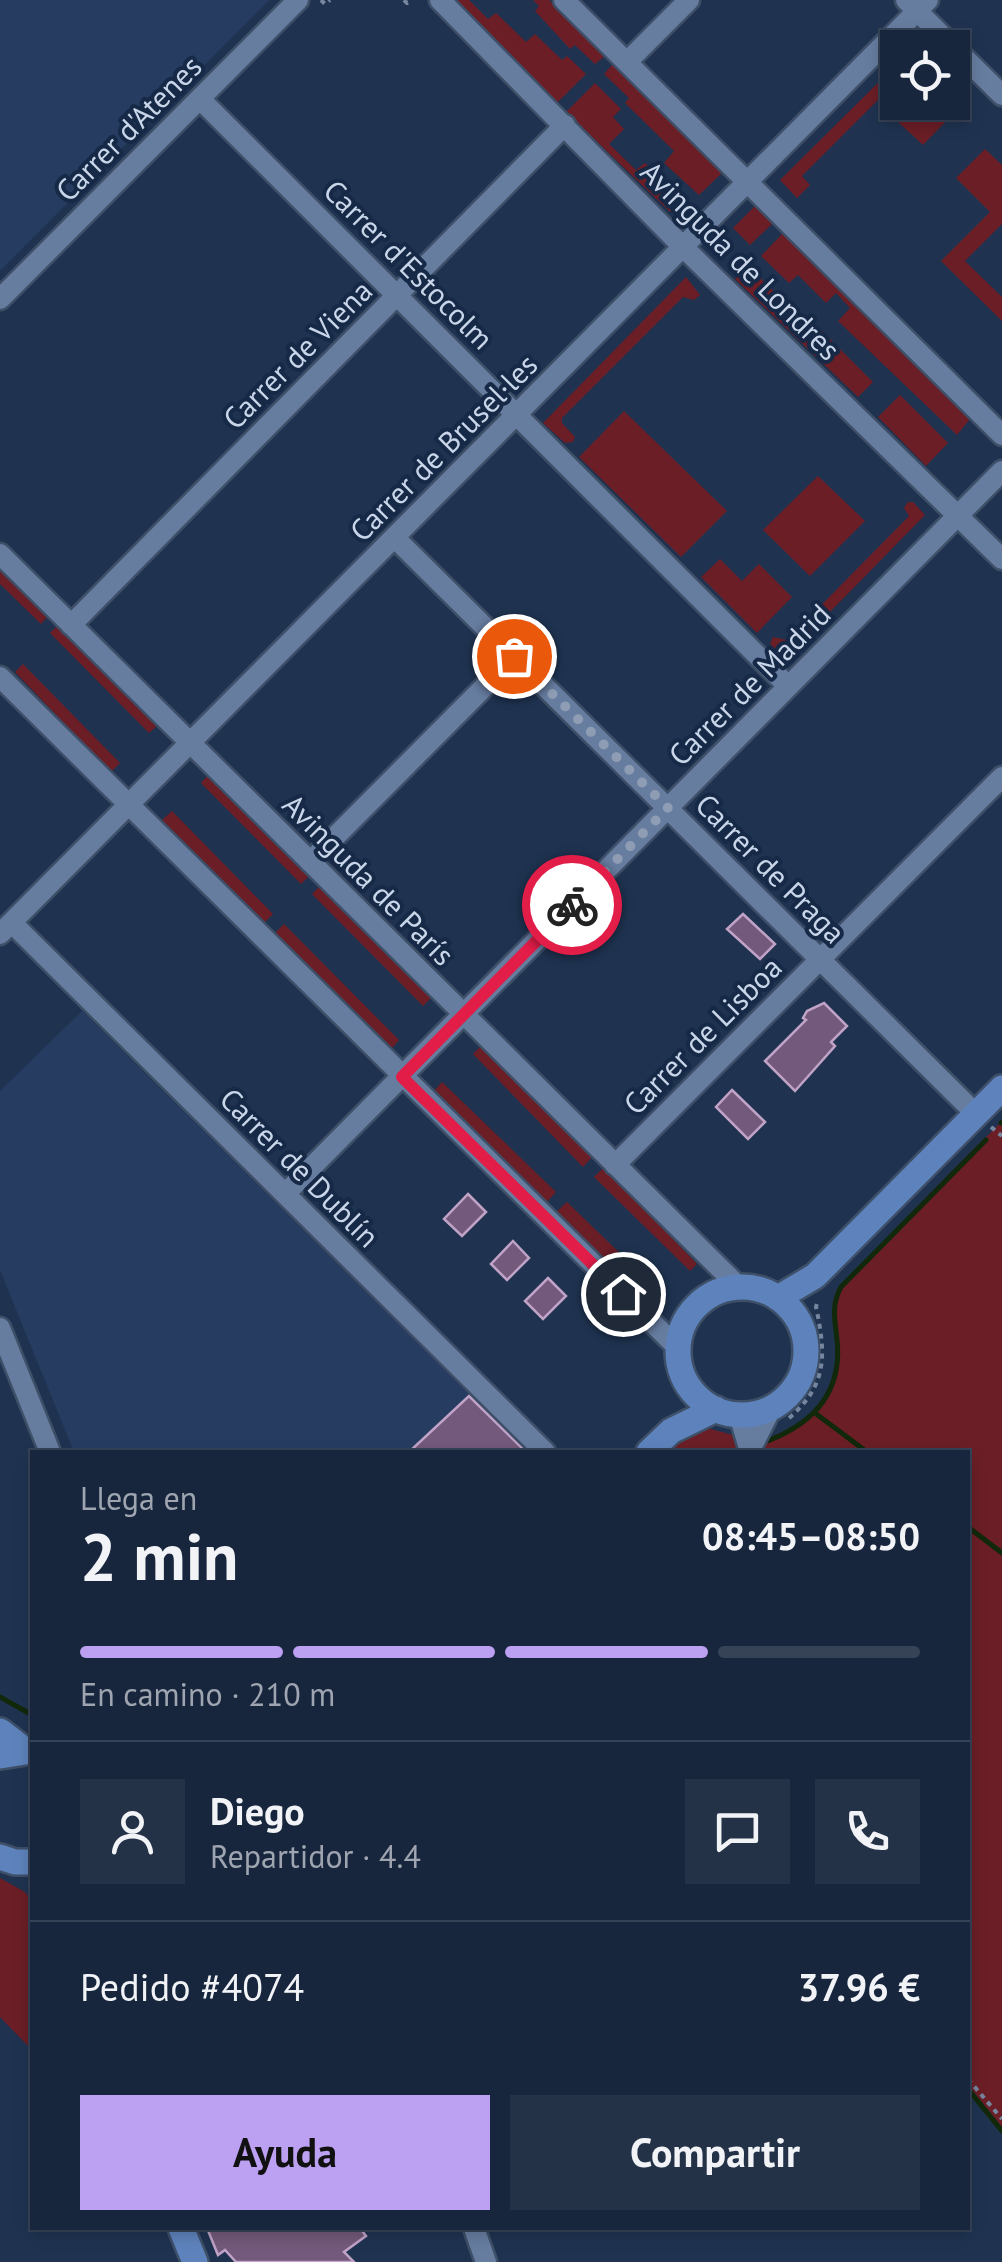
<!DOCTYPE html>
<html lang="es">
<meta charset="utf-8">
<style>
body{margin:0;font-family:"PT Sans",sans-serif;background:#243248;color:#f1f3f6;height:100vh;display:flex;flex-direction:column;font-size:38px;white-space:nowrap}
*{box-sizing:border-box;margin:0}
p{font-size:32px;color:#9ea5b0}
.icon{flex:none;width:55px;height:55px;fill:none;stroke:currentColor;stroke-width:2;stroke-linecap:round;stroke-linejoin:round}
.map{position:relative;flex:1;overflow:hidden}
.side{position:absolute;left:30px;top:1450px;width:940px;height:780px;display:flex;flex-direction:column;background:#17263d;border-radius:0px;box-shadow:0 5px 15px #0003,0 0 0 2px #364357}
.side>*{flex:none}
.buttons{position:absolute;left:880px;top:30px;display:grid;gap:20px}
.buttons a{display:grid;place-items:center;width:90px;height:90px;border-radius:0px;background:#17263d;box-shadow:0 5px 15px #0003,0 0 0 2px #364357;font-size:50px}
.pin{position:absolute;display:grid;place-items:center;width:85px;height:85px;color:#fff;margin:-42px;border:5px solid #fff;border-radius:50%;box-shadow:0 2px 10px #0007}
.courier{position:absolute;display:grid;place-items:center;width:100px;height:100px;margin:-50px;border:8px solid #e11d48;border-radius:50%;background:#fff;color:#222;box-shadow:0 2px 12px #0007}
.overview em{font-style:normal;font-weight:700}
.overview div{display:flex;flex-direction:column-reverse}
.overview{display:flex;align-items:center;justify-content:space-between;height:170px;padding:0 50px}
h1{font-size:65px;font-weight:700;line-height:75px}
.bar{display:grid;grid-template-columns:repeat(4,1fr);gap:15px 10px;align-content:center;height:120px;padding:0 50px}
.bar i{height:12px;border-radius:8px;background:#364357}
.bar .on{background:#bca0f2}
.bar p{grid-column:span 4}
.line{display:flex;align-items:center;gap:25px;padding:0 50px;border-top:2px solid #364357}
.line div{flex:1}
.round{display:grid;place-items:center;flex:none;width:105px;height:105px;border-radius:0px;background:#243248}
.button{display:flex;gap:20px;margin-top:auto;padding:20px 50px}
.button a{flex:1;height:115px;border-radius:0px;background:#bca0f2;color:#111;font-size:40px;font-weight:700;line-height:115px;text-align:center}
.button a+a{background:#243248;color:#f1f3f6}
.map>svg:first-child{display:block}
.built{fill:#263d61}
.green{fill:#6b1e26}
.lines{fill:none;stroke-linecap:round;stroke-linejoin:round}
.stream{stroke:#11280a;stroke-width:5}
.building{fill:#73597b;stroke:#c0a3c7;stroke-width:2.5}
.street-casing{stroke:#3e4f68;stroke-width:25}
.secondary-casing{stroke:#3e4f68;stroke-width:30}
.path{stroke:#76869e;stroke-width:4;stroke-dasharray:5 5;stroke-linecap:butt}
.street{stroke:#677da0;stroke-width:20}
.secondary{stroke:#5e83bc;stroke-width:25}
.done{stroke:#8e9db4;stroke-width:10;stroke-dasharray:0 18}
.route{stroke:#e11d48;stroke-width:12}
.labels{text-anchor:middle;dominant-baseline:central;stroke-width:8;stroke-linejoin:round;paint-order:stroke}
.street-label{font-size:30px;fill:#c9d6e9;stroke:#162946}
</style>
<div class="map">
<svg width="1002" height="2262" viewBox="0 0 1002 2262">
<rect width="100%" height="100%" fill="#1f3351"/>
<path class="built" d="M0 0H269L0 271Z
M82 1011 470 1395 409 1452H74L0 1270V1091Z"/>
<path class="green" d="M456 0H469L488 19 496 13 526 42 535 34 562 60 567 56 586 74 557 103Z
M533 0H549L605 56 595 64 575 45 570 49 535 11 539 6Z
M613 64 722 173 699 195 664 163 674 151 625 103 629 98 604 74Z
M897 64V81L802 176 810 185 797 198 780 180Z
M595 83 621 109 613 117 624 129 609 144 636 170 645 163 682 200 670 212 566 112Z
M912 103H941L953 114 923 145 896 120Z
M985 149 1002 165V224L965 261 1002 297V321L941 261 990 212 956 178Z
M755 206 773 223 750 245 733 228Z
M783 233 970 419 957 435 838 321 850 308 836 293 826 303 798 275 789 283 761 256Z
M748 266 812 329 816 325 873 382 858 397 735 279Z
M686 277 700 295 694 300 683 297 562 418V423L575 437 573 442 565 443 543 423Z
M900 395 948 443 926 466 878 417Z
M624 411 727 511 681 557 579 457Z
M818 476 865 521 810 576 763 530Z
M908 502H913L925 515 785 658 770 644 773 637 787 640 909 516 904 508Z
M720 559 742 581 759 564 792 597 757 633 701 577Z
M0 567 49 615 41 624 0 584Z
M59 624 159 724 149 733 50 633Z
M23 664 120 763 111 772 15 672Z
M209 774 310 875 301 884 201 783Z
M172 811 273 914 265 922 162 820Z
M321 885 431 998 423 1006 312 894Z
M284 924 399 1040 392 1048 275 933Z
M481 1046 594 1155 583 1167 473 1054Z
M442 1082 556 1192 546 1203 434 1091Z
M1002 1121V2127L968 2085V1452H757L761 1444C806 1426 839 1400 836 1346 835 1323 829 1307 841 1285Z
M604 1167 697 1264 690 1271 594 1177Z
M567 1202 663 1295 652 1305 556 1212Z
M707 1428 733 1435 738 1452H666L692 1430Z
M0 1878 25 1892 32 1901V2050L0 2017Z"/>
<g class="lines">
<path class="stream" d="M1001 1123 1002 1122
M815 1413 867 1452
M762 1443C810 1426 843 1395 837 1340 835 1320 831 1305 841 1287L986 1140
M968 1527 1002 1553
M0 1697 32 1715
M968 2089 1002 2131"/>
</g>
<path class="building" d="M743 914 775 944 760 959 727 929Z
M824 1003 847 1026 831 1042 835 1046 795 1091 765 1061 806 1020 803 1018 807 1011Z
M732 1090 765 1122 748 1139 716 1107Z
M468 1194 486 1212 462 1236 444 1219Z
M513 1241 529 1258 507 1280 491 1264Z
M548 1278 566 1296 543 1319 525 1301Z
M469 1396 526 1452H409Z
M207 2228H360L366 2236 344 2252 354 2262H236L225 2250 218 2255Z"/>
<g class="lines">
<g class="street-casing">
<path id="street" d="M440 0 682 246 1002 559
M564 0 1002 435
M906 0 1002 95
M627 62 689 0
M200 99 788 686
M0 299 298 0
M395 538 976 1114
M0 554 739 1287
M71 625 565 125
M0 677 678 1348
M310 862 515 656
M13 924 545 1452
M0 934 928 0
M615 1165 1002 777
M285 1194 1002 471
M0 1328 50 1452
M739 1414 750 1452
M749 1452 772 1407
M474 2228 486 2262"/>
</g>
<g class="secondary-casing">
<path id="secondary" d="M678 1351a64 64 0 1 1 128 0a64 64 0 1 1-128 0Z
M778 1298 815 1276 1002 1088
M649 1452 671 1431 716 1409
M0 1731 26 1751
M0 1756 32 1751
M0 1857 15 1862H32
M181 2228 195 2262"/>
</g>
<path class="path" d="M321 0 325 4 330 0
M404 0 407 3 410 0
M991 1127 1002 1136
M789 1418C828 1385 826 1354 816 1307L818 1300
M968 2079 1002 2119"/>
<use href="#street" class="street"/>
<use href="#secondary" class="secondary"/>
</g>
<g class="lines">
<path class="done" d="M514 656 668 808 572 905"/>
<path class="route" d="M572 905 402 1077 623 1294"/>
</g>
<g class="labels">
<g class="street-label">
<text transform="translate(128 128) rotate(-45)">Carrer d'Atenes</text>
<text transform="translate(741 260) rotate(45)">Avinguda de Londres</text>
<text transform="translate(409 264) rotate(45)">Carrer d'Estocolm</text>
<text transform="translate(297 354) rotate(-45)">Carrer de Viena</text>
<text transform="translate(443 447) rotate(-45)">Carrer de Brusel·les</text>
<text transform="translate(749 684) rotate(-45)">Carrer de Madrid</text>
<text transform="translate(771 868) rotate(45)">Carrer de Praga</text>
<text transform="translate(369 879) rotate(45)">Avinguda de París</text>
<text transform="translate(702 1035) rotate(-45)">Carrer de Lisboa</text>
<text transform="translate(300 1167) rotate(45)">Carrer de Dublín</text>
</g>
</g>
</svg>
<div class="buttons">
<a><svg class="icon" aria-label="locate" viewBox="0 0 24 24"><circle cx="12" cy="12" r="6"/><path d="M12 2v4M12 18v4M2 12h4M18 12h4"/></svg></a>
</div>
<div class="pin" style="left:514px;top:656px;background:#ea580c"><svg class="icon" aria-label="bag" viewBox="0 0 24 24"><path d="M5 8h14l-1 12H6zM9 8a3 3 0 0 1 6 0"/></svg></div>
<div class="pin" style="left:623px;top:1294px;background:#1f2937"><svg class="icon" aria-label="home" viewBox="0 0 24 24"><path d="M3 11l9-7 9 7M6 9v11h12V9"/></svg></div>
<div class="courier" style="left:572px;top:905px"><svg class="icon" aria-label="bike" viewBox="0 0 24 24"><circle cx="6" cy="16" r="4"/><circle cx="18" cy="16" r="4"/><path d="M6 16l4-8h5l3 8M10 8l3 8H6M13 5h3"/></svg></div>
<section class="side">
<div class="overview"><div><h1>2 min</h1><p>Llega en</p></div><em>08:45–08:50</em></div>
<div class="bar"><i class="on"></i><i class="on"></i><i class="on"></i><i></i><p>En camino · 210 m</p></div>
<div class="line" style="height:180px"><a class="round"><svg class="icon" aria-label="person" viewBox="0 0 24 24"><circle cx="12" cy="8" r="4"/><path d="M4 21q1-7 8-7t8 7"/></svg></a><div><b>Diego</b><p>Repartidor · 4.4</p></div><a class="round"><svg class="icon" aria-label="chat" viewBox="0 0 24 24"><path d="M4 5h16v11H9l-5 4z"/></svg></a><a class="round"><svg class="icon" aria-label="phone" viewBox="0 0 24 24"><path d="M5 4h4l2 5-3 2q2 4 5 5l2-3 5 2v4C11 20 4 13 5 4z"/></svg></a></div>
<div class="line" style="height:130px"><div>Pedido #4074</div><b>37.96 €</b></div>
<div class="button"><a>Ayuda</a><a>Compartir</a></div>
</section>
</div>
